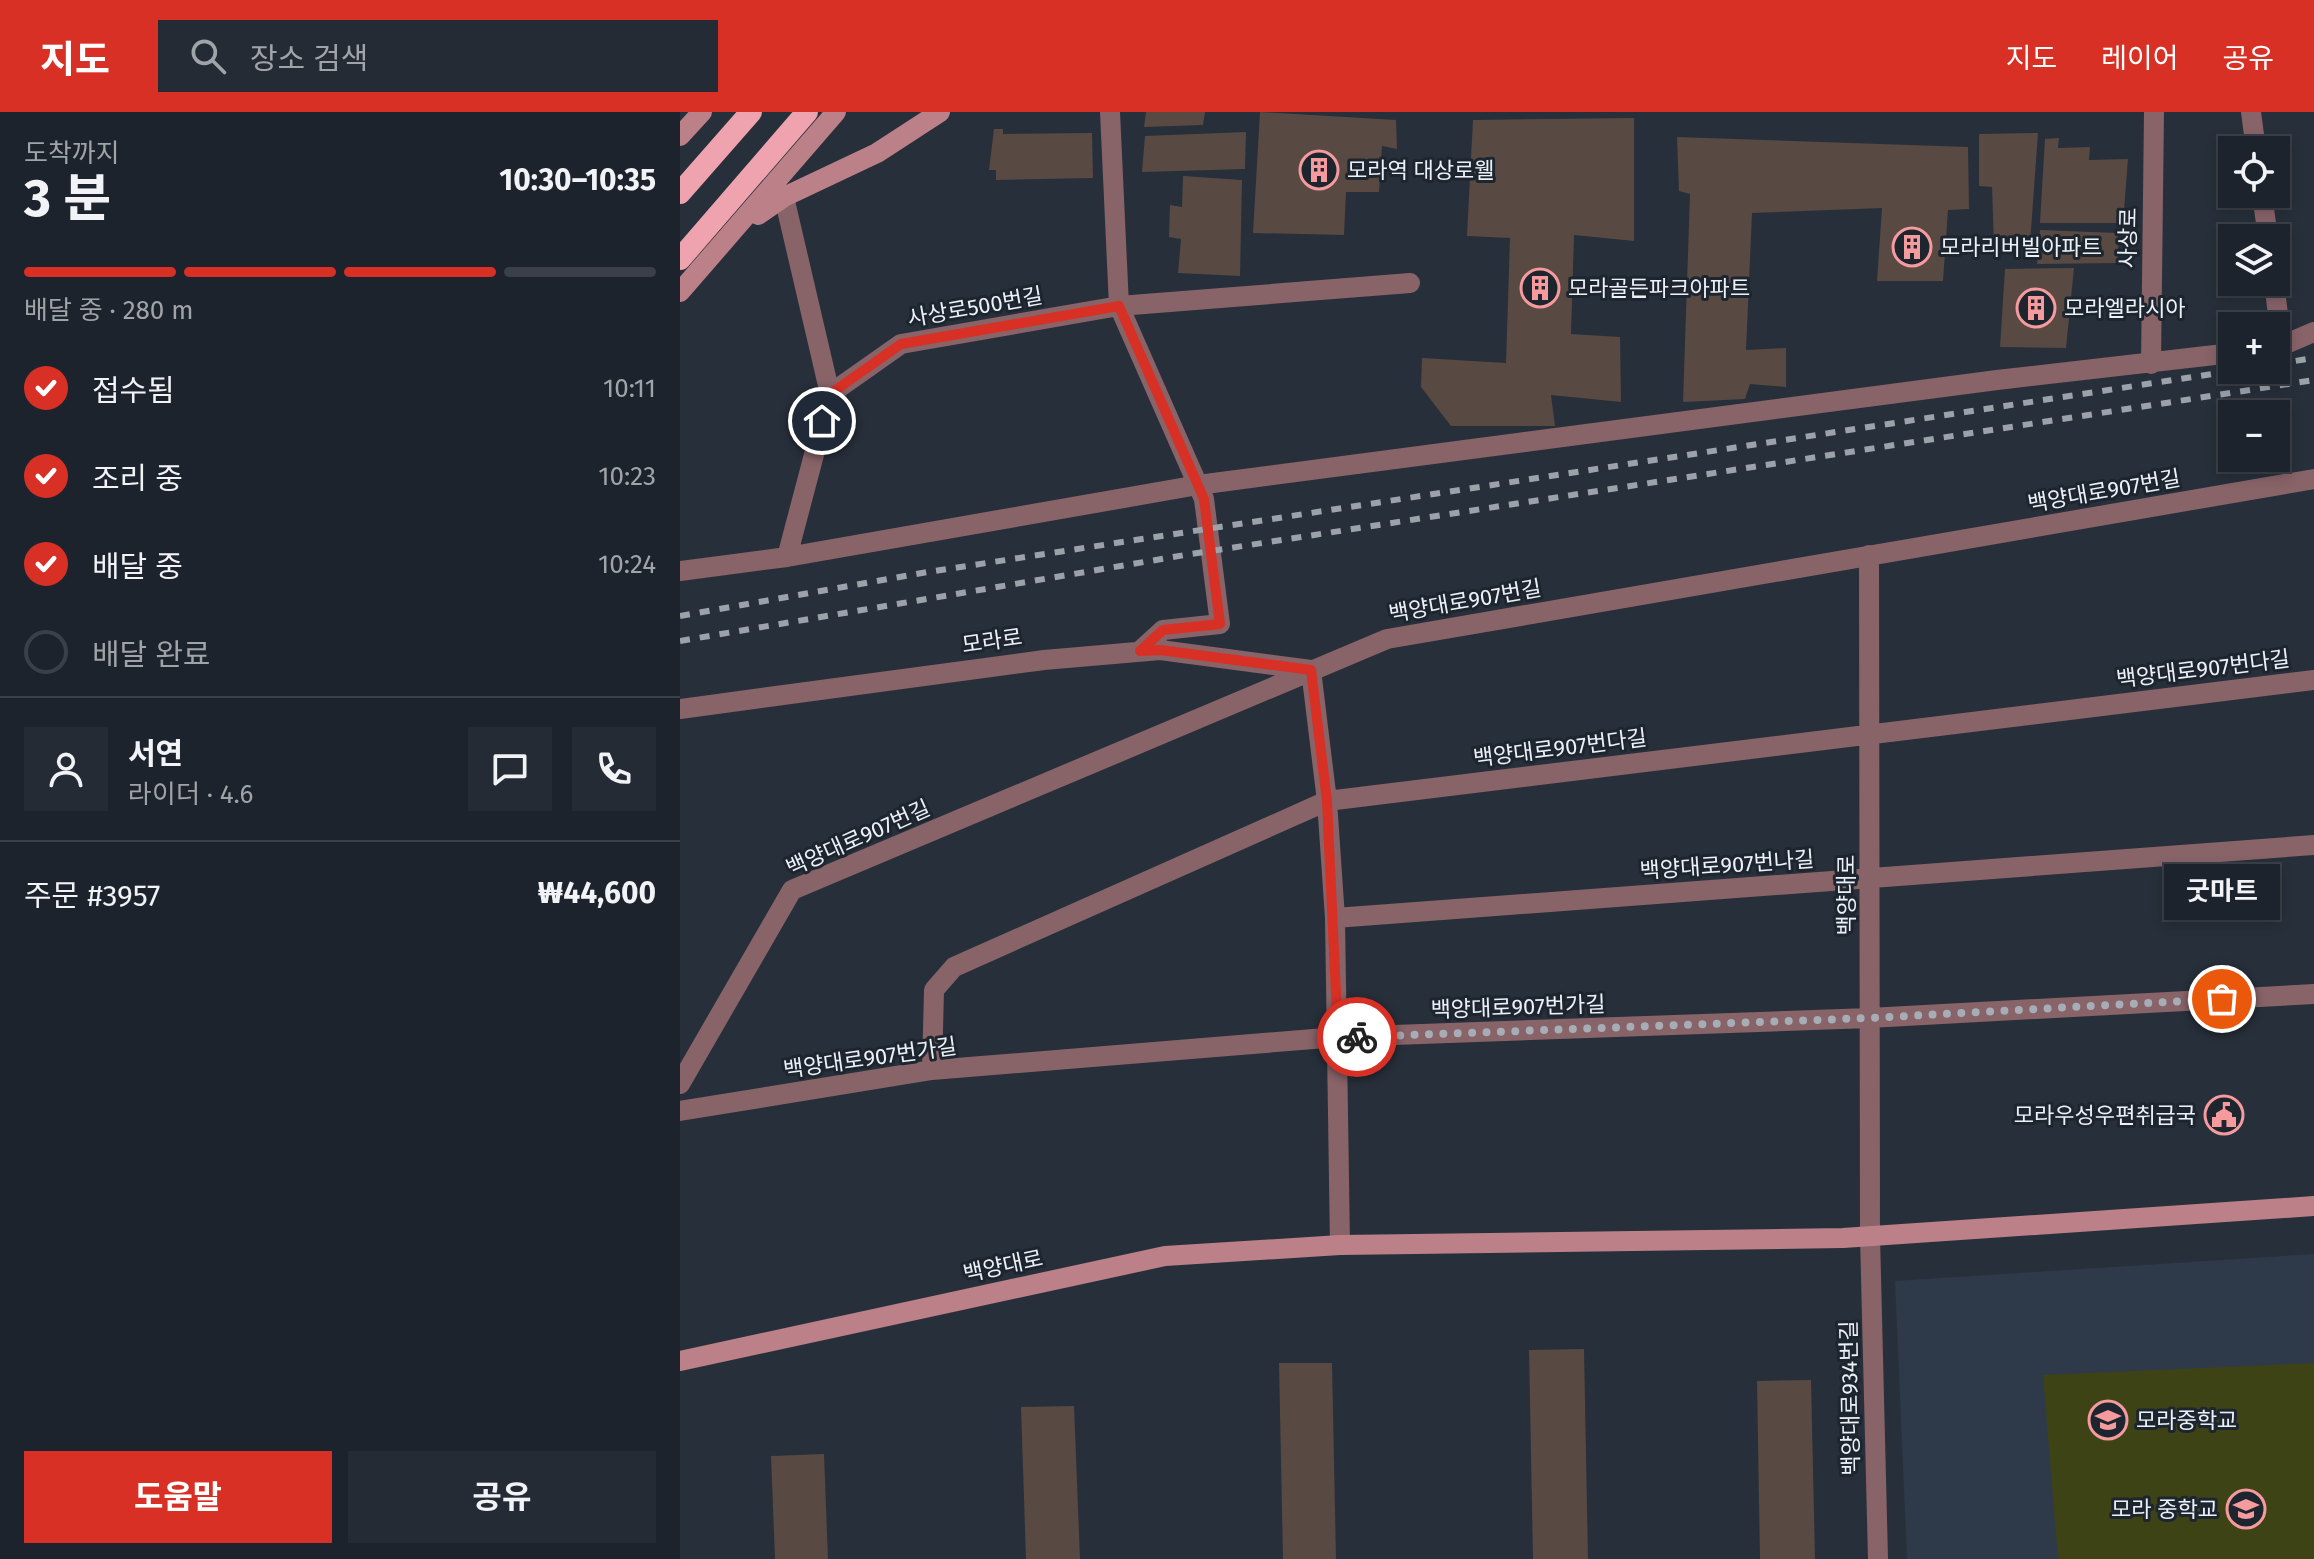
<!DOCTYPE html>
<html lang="ko">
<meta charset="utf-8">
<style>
body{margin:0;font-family:"Fira Sans","Noto Sans KR",sans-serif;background:#252b34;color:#f1f3f6;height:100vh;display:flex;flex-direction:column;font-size:30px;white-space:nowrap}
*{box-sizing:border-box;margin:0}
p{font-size:26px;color:#a0a4a9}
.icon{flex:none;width:44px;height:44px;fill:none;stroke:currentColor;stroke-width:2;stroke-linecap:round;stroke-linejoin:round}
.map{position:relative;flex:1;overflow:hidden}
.details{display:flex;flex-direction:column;background:#1d232c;width:680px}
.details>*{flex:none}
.controls{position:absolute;left:1538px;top:24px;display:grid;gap:16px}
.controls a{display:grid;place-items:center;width:72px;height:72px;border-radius:0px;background:#1d232c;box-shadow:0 4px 12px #0003,0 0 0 2px #3b4048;font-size:40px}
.pin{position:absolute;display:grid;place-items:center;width:68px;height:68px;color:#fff;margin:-34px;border:4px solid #fff;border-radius:50%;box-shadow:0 2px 8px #0007}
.courier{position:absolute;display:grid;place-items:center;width:80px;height:80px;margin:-40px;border:6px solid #d93025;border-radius:50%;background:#fff;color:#222;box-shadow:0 2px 10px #0007}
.bubble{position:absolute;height:56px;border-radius:0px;background:#1d232c;box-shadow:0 4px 12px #0003,0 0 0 2px #3b4048;font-size:26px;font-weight:700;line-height:56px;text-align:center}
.overview em{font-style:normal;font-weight:700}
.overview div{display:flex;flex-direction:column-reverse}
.overview{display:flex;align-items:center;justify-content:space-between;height:136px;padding:0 24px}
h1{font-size:52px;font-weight:700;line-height:60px}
.bar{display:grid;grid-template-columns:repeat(4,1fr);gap:12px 8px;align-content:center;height:96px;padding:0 24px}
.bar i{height:10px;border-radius:6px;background:#3b4048}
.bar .on{background:#d93025}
.bar p{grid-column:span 4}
.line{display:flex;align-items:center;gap:20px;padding:0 24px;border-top:2px solid #3b4048}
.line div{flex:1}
.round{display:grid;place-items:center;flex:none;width:84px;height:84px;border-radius:0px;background:#252b34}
ol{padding:0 24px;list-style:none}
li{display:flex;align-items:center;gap:24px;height:88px}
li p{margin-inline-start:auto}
li .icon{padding:8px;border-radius:50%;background:#d93025;color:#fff;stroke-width:4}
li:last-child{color:#a0a4a9}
li i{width:44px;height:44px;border:4px solid #3b4048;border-radius:50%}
.primary-button{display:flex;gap:16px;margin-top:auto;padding:16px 24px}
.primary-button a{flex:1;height:92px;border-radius:0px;background:#d93025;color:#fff;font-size:32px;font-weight:700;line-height:92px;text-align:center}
.primary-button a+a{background:#252b34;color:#f1f3f6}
header{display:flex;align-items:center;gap:48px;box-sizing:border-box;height:112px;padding:0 40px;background:#d93025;color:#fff}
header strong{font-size:38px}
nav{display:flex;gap:44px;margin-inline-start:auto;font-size:28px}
.search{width:560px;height:72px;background:#252b34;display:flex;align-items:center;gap:20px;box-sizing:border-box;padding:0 28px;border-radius:0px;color:#a0a4a9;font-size:30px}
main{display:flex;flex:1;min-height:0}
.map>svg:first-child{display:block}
.built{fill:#2e3a49}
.green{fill:#3e4316}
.building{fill:#584943}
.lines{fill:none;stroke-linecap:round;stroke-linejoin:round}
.minor{stroke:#886368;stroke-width:20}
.secondary{stroke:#bb8088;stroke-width:20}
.trunk{stroke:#eea3ae;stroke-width:22}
.rail{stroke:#9ca2aa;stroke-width:6;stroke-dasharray:10 10;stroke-linecap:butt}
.done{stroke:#a7adb6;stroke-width:8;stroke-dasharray:0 14.4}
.route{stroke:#d93025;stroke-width:10}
.labels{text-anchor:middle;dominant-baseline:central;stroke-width:6;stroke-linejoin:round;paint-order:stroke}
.poi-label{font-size:22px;fill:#ecf1f8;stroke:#1d252f;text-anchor:start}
.street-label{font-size:22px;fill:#ecf1f8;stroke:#1d252f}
</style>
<header>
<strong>지도</strong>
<div class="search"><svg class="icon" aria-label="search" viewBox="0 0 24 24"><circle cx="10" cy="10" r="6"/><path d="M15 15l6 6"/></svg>장소 검색</div>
<nav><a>지도</a><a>레이어</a><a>공유</a></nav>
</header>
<main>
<section class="details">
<div class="overview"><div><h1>3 분</h1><p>도착까지</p></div><em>10:30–10:35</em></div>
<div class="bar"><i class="on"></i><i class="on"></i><i class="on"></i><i></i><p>배달 중 · 280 m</p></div>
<ol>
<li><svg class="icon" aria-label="check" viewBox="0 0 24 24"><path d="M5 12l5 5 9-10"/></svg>접수됨<p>10:11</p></li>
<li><svg class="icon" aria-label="check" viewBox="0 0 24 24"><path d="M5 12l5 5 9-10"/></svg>조리 중<p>10:23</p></li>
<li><svg class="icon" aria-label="check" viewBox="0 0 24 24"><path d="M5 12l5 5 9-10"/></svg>배달 중<p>10:24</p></li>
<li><i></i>배달 완료</li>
</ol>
<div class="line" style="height:144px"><a class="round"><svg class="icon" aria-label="person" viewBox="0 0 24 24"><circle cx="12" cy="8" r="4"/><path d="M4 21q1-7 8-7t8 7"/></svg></a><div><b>서연</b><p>라이더 · 4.6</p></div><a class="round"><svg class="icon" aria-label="chat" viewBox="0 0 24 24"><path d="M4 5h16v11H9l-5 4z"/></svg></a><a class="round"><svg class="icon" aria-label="phone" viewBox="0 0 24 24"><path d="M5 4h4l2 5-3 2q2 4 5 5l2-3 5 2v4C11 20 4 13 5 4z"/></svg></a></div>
<div class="line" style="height:104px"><div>주문 #3957</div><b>₩44,600</b></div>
<div class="primary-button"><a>도움말</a><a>공유</a></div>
</section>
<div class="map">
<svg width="1634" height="1447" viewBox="0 0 1634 1447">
<rect width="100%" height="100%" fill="#272f3a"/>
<path class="built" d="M1634 1142V1447H1227L1215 1169Z"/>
<path class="green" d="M1634 1251V1447H1378L1363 1263Z"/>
<path class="building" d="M466 0H525L523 13 464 15Z
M580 0 716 8 717 37 702 34 699 80H666L664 123 573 121Z
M954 6V129L894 123 891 222 940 225 941 290 871 283 875 314H771L741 275 742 246 826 251 830 126 787 124 793 8Z
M314 17H323V22L412 21 413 66 316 68V58H309Z
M566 20 565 57 462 60 465 24Z
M1358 21 1350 132 1314 134 1312 75 1299 74V22Z
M997 25 1288 35 1289 97 1268 98 1263 169H1197L1202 96 1072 101 1066 238 1106 236V275L1070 272 1065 287 1003 290 1010 82 999 79Z
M1379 26 1378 36 1410 35 1409 48 1448 47 1443 111H1360L1365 27Z
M503 64 562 68 560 164 498 161 501 127 489 125 490 93 502 95Z
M1360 118 1438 121V151L1357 152Z
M1394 156 1386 236 1320 235 1325 157Z
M904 1237 908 1447H853L849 1238Z
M599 1251H652L656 1447H603Z
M1131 1268 1135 1447H1080L1077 1269Z
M394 1294 400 1447H346L341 1295Z
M144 1342 148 1447H95L91 1344Z"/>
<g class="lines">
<path class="minor" d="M430 0 439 194 524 387 540 512 483 518 460 539
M1571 0 1576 38
M1582 82 1588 126
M104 85 150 282
M1594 170 1602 235
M1596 236 1634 220
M1471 252 1474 0
M1189 443 1190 1124 1198 1447
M107 445 150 282 221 232 439 194 730 171
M0 459 107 445 518 373 1317 268 1552 241
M0 597 364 548 480 538 631 558 647 689 655 806 660 1133
M655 806 1634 733
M252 958 254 878 274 855 647 689 1634 568
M0 972 112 778 707 527 1634 367
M0 999 252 958 658 925 1189 906 1634 882"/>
<path class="secondary" d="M0 24 22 0
M78 103 104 85 197 41 260 0
M0 180 156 0
M0 1249 485 1144 660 1133 1163 1126 1634 1094"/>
<path class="trunk" d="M0 81 71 0
M0 147 127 0"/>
<path class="rail" d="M1596 252 1634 246
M0 504 248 460 1558 258
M0 529 505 443 1634 268"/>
</g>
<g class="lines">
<path class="done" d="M677 925 1189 906 1542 887"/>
<path class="route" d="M142 309 150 282 221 232 439 194 524 387 540 512 483 518 460 539 480 538 631 558 647 689 658 925H677"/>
</g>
<defs>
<g id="building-ring" transform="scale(2)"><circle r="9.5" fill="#1d252f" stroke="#f59b9d" stroke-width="1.5"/><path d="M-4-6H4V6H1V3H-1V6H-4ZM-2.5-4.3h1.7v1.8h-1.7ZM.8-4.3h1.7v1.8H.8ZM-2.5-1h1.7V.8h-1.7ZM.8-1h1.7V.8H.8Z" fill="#f59b9d"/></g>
<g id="civic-ring" transform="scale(2)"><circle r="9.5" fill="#1d252f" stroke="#f59b9d" stroke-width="1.5"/><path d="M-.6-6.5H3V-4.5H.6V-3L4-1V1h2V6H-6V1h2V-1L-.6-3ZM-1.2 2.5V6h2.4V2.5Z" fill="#f59b9d"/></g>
<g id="school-ring" transform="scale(2)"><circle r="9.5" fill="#1d252f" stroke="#f59b9d" stroke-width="1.5"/><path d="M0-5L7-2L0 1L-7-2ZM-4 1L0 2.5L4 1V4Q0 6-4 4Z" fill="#f59b9d"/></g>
</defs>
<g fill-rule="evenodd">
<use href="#building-ring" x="639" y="58"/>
<use href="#building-ring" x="1232" y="135"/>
<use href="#building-ring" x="860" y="176"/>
<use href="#building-ring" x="1356" y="196"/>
<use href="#civic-ring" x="1544" y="1003"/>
<use href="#school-ring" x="1428" y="1308"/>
<use href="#school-ring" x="1566" y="1397"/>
</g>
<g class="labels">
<g class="poi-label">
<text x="667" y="58">모라역 대상로웰</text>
<text x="1260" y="135">모라리버빌아파트</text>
<text x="888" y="176">모라골든파크아파트</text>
<text x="1384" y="196">모라엘라시아</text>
<text x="1516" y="1003" text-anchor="end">모라우성우편취급국</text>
<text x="1456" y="1308">모라중학교</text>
<text x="1538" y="1397" text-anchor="end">모라 중학교</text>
</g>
<g class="street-label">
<text transform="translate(1448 126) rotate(-89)">사상로</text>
<text transform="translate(295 195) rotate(-10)">사상로500번길</text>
<text transform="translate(1424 379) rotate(-10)">백양대로907번길</text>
<text transform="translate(785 489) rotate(-10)">백양대로907번길</text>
<text transform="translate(312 529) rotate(-8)">모라로</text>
<text transform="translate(1523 557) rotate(-7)">백양대로907번다길</text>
<text transform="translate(880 636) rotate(-7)">백양대로907번다길</text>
<text transform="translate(178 726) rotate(-24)">백양대로907번길</text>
<text transform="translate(1047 753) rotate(-4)">백양대로907번나길</text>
<text transform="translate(1166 783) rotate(-90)">백양대로</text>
<text transform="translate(838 895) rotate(-2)">백양대로907번가길</text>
<text transform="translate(190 946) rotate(-8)">백양대로907번가길</text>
<text transform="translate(323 1154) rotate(-12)">백양대로</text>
<text transform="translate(1170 1286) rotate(-91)">백양대로934번길</text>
</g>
</g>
</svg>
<div class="controls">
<a><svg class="icon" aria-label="locate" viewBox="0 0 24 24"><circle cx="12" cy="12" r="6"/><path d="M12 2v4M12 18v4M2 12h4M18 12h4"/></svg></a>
<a><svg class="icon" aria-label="layers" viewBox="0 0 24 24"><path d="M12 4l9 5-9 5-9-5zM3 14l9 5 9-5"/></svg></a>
<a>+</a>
<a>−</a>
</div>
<div class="pin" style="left:1542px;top:887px;background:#ea580c"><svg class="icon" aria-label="bag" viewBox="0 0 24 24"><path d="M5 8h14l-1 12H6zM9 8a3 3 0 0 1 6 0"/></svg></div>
<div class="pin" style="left:142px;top:309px;background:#1f2937"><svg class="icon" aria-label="home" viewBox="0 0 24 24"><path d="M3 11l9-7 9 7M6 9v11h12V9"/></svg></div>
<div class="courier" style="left:677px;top:925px"><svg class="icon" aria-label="bike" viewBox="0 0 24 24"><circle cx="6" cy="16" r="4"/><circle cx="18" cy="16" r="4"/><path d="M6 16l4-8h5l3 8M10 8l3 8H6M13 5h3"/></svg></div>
<div class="bubble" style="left:1484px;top:752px;width:116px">굿마트</div>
</div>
</main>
